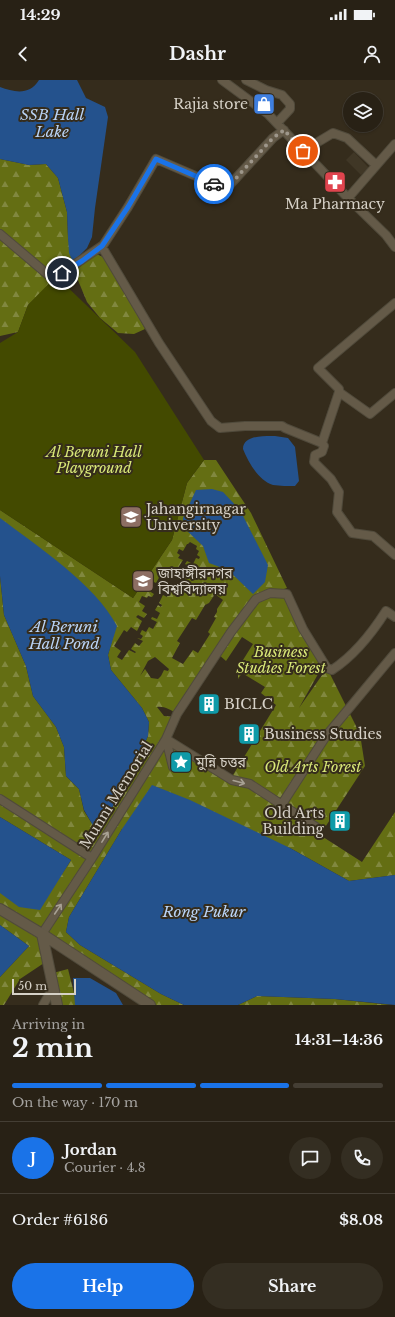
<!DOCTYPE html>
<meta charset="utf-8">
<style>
body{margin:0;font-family:"Libre Baskerville","Noto Sans Bengali",serif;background:#342e22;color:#f1f3f6;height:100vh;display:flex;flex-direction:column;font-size:15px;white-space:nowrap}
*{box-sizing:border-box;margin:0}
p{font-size:13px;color:#a5a3a0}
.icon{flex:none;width:22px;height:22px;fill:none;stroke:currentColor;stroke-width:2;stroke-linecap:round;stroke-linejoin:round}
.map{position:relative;height:925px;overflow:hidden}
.drawer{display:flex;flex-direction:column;background:#282115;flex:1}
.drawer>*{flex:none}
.fabs{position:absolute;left:343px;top:12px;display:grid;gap:8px}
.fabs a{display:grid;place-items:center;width:40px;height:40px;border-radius:50%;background:#282115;box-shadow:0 1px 3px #0004,0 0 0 1px #443e34;font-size:20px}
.scale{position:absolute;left:12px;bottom:10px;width:64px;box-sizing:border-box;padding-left:4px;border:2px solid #d6d1c7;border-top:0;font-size:11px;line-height:14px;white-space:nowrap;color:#d6d1c7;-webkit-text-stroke:3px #352c1c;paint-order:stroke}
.pin{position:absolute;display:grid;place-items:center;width:34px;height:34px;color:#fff;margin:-17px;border:2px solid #fff;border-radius:50%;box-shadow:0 1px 4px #0007}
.courier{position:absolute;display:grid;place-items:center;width:40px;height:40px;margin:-20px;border:3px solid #1a73e8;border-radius:50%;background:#fff;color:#222;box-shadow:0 1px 5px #0007}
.summary em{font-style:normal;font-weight:700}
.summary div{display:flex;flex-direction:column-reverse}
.summary{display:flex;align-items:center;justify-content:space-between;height:68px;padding:0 12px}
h1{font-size:26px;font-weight:700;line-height:30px}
.bar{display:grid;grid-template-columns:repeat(4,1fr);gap:6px 4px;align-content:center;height:48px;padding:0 12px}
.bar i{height:5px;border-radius:3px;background:#443e34}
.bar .current{background:#1a73e8}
.bar p{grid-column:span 4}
.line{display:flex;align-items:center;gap:10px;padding:0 12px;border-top:1px solid #443e34}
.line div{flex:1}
.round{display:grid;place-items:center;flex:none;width:42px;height:42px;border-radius:21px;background:#342e22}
.button{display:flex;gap:8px;margin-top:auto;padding:8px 12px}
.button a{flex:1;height:46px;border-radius:24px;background:#1a73e8;color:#fff;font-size:16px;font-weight:700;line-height:46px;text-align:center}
.button a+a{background:#342e22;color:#f1f3f6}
.status{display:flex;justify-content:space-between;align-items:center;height:28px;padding:0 20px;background:#282115;direction:ltr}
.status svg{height:11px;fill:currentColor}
header{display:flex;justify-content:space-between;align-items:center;height:52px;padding:0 12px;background:#282115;font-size:18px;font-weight:700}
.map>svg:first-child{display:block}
.education{fill:#403726}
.forest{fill:url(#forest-firs);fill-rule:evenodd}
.green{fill:#434a00}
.water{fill:#24528d}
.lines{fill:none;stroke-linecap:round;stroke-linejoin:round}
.minor-casing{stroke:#504a3b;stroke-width:10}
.tertiary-casing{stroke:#504a3b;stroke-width:12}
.minor{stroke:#645a48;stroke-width:8}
.tertiary{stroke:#645a48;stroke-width:10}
.oneway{stroke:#a8a194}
.done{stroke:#9e978b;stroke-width:4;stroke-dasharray:0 7.2}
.route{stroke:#1a73e8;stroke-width:5}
.labels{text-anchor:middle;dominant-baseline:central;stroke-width:4;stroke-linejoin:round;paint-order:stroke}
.poi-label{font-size:14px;fill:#d6d1c7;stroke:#352c1c;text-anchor:start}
.park-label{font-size:14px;font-style:italic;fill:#d9e978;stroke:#352c1c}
.street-label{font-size:14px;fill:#d6d1c7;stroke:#352c1c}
.water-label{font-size:15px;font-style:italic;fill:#b9d3f6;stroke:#352c1c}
</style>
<div class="status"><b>14:29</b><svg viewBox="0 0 49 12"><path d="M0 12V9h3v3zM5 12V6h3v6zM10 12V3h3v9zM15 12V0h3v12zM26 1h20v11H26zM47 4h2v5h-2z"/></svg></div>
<header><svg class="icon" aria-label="back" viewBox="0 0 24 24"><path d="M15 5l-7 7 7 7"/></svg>Dashr<svg class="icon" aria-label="person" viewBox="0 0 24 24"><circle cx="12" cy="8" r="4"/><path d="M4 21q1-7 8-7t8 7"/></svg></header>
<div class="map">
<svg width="395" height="925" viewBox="0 0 395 925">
<defs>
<pattern id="forest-firs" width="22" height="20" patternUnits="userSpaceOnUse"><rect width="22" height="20" fill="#646e13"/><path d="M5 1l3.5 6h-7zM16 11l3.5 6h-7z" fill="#81883f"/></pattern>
</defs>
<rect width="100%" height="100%" fill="#352c1c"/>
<path class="education" d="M354 72 369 88 361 95 346 80Z"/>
<path class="forest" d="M0 79 29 85 46 84 58 98 67 132 68 158 73 182 28 225 18 252 0 256Z
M97 174 104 178 132 224 145 249 134 254 118 253 100 238 87 222 75 193 77 189Z
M204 380H216L251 433 287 508 272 513 287 514 322 587 299 628 327 588 360 654 365 686 320 755 362 782 395 732V795L349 801 290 768 122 749 69 837 66 852 80 865 161 914 184 925H152L42 854 47 881 20 899 4 925H0V897L29 866 0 845V813L62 794 71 780 0 737V496L4 535 26 586 33 616 56 647 64 667 66 696 79 709 84 731 98 753 128 699 148 656 149 642 142 628 111 590 108 575 116 546 0 441V430L133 518 172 460 187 403ZM190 462 197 466 196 469 199 471 197 475 200 477 199 479 196 478 193 484 187 481 185 484 188 486 186 489 183 487 178 497 184 500 182 504 178 502 174 509 170 506 166 513 168 514 167 517 163 515 159 523 162 525 161 527 158 525 155 530 160 533 157 539 152 537 151 539 157 542 153 549 149 547 146 552 142 550 140 554 143 556 141 559 137 558 143 561 139 566 135 563 131 569 136 572 135 573 129 570 122 580 117 577 121 571 114 566 124 550 127 552 131 547 137 551 142 541 136 537 138 535 144 538 147 534 142 531 145 526 139 522 142 516 147 518 148 516 152 517 154 514 149 511 151 508 147 505 150 500 156 503 161 494 169 499 172 494 169 492 171 488 176 491 183 480 178 478 180 475 177 473 179 469 183 471 187 464H188ZM215 514 223 520 217 529V532L214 537 216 538 208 552 210 554 198 573 193 570 183 584 172 578 180 563 177 561 192 538 196 540 205 525 209 523ZM242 557 253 564 238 588V599L242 593 265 607 261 613 276 625 233 695 232 699 166 659 175 637 164 636 157 627C164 626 171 630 177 634L217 573 226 581ZM155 577 169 589 168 591 164 590 161 596 158 599 151 598 145 589 140 596 148 581Z
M68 889 77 925H60L53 893Z
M257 916 335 919 391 925H238Z"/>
<path class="green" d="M56 196 135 272 204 380 187 403 172 460 133 518 0 430V263L18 252 28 225Z"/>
<path class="water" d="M39 0H77L86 18 105 27 108 37 95 128 92 157 87 168 73 182 69 173 68 158 67 132 58 98 46 84 29 85 0 79V7C14 12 29 16 39 0Z
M275 356 288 358 295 367 299 401 295 406C288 406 280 406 273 405 259 401 248 382 243 369 243 355 265 356 275 356Z
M212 409 223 412 240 430 268 485 265 502 253 514 228 490 209 483 203 466 183 447V438L196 410Z
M0 438C37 466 95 504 117 546L108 575 111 590 142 628 149 642 148 656 128 699 98 754 84 730 79 709 66 696 64 667 56 647 33 616 26 586 4 535 0 496Z
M152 705 190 720 290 768 349 801 395 795V925L335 919 257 916 238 925H184L161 914 80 865 66 852 69 837 122 749Z
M0 737 71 780 40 830 19 827 0 813Z
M0 845 29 866 0 897Z
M73 898H90L116 913 123 925H75Z"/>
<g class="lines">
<g class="minor-casing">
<path id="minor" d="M222 0 268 34 348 118 386 155 395 167
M246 0 266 10 282 15 290 24V29L277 43
M284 50 273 58 226 109 156 79 128 127 102 167 159 263 211 341 220 348 245 346H282L285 348 322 363 324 366 322 372 315 375 314 382 331 399 339 412 337 432 352 453 373 456 395 475
M303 71 333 53 347 58 376 85
M348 118 395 64
M0 154 53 199 102 166
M395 223 318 288 339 309V312L370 334 395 313
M322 363 339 312
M173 687 166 659 177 634 231 552 256 519 270 513 287 514 303 549 327 588 332 590C355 575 372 553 386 531L395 537
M0 719 92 778
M282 724 326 656 395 573
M42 854 92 778 166 659 232 700 250 704 316 747
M43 925 53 908"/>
</g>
<g class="tertiary-casing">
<path id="tertiary" d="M0 829 42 854 150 925
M42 854 57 925"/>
</g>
<use href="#minor" class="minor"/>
<use href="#tertiary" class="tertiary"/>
</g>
<defs><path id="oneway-shaft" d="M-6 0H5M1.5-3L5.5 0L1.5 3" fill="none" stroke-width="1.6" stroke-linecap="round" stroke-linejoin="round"/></defs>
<g class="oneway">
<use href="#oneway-shaft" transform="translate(239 702) rotate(15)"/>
<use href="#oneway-shaft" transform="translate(105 757) rotate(-58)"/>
<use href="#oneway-shaft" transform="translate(58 829) rotate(-56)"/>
</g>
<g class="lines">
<path class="done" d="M214 104 226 109 273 58 284 50 303 71"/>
<path class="route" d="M62 193 82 181 102 166 128 127 156 79 214 104"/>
</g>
<defs>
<g id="shop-square" transform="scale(1.15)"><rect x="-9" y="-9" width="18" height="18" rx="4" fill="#3f7fe0" stroke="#352c1c"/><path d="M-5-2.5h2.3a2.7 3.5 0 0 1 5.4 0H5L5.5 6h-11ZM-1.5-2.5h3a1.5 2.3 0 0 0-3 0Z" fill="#fff"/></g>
<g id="pharmacy-square" transform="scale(1.15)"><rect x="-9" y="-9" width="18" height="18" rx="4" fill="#e0444e" stroke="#352c1c"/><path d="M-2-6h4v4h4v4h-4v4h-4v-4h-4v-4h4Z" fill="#fff"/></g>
<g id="university-square" transform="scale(1.15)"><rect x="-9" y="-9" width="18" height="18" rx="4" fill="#8d6e63" stroke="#352c1c"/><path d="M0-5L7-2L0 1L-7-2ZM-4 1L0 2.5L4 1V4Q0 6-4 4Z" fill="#fff"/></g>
<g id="building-square" transform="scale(1.15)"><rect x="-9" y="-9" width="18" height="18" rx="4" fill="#0f9aa8" stroke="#352c1c"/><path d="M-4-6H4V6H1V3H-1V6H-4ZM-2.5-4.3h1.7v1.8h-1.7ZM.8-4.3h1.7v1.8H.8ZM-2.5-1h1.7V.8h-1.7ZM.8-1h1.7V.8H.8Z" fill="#fff"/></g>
<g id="sight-square" transform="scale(1.15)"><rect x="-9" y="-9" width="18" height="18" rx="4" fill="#0f9aa8" stroke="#352c1c"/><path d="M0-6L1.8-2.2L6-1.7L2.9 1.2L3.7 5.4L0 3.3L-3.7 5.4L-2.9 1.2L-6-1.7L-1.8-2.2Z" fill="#fff"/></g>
</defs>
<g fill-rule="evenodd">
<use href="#shop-square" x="264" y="24"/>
<use href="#pharmacy-square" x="335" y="102"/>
<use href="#university-square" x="131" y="437"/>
<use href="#university-square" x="143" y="501"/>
<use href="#building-square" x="209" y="624"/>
<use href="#building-square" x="249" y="654"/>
<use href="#sight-square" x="181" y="682"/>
<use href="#building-square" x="340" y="741"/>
</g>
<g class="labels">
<g class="poi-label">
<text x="248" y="24" text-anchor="end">Rajia store</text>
<text x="335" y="124" text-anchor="middle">Ma Pharmacy</text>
<text x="146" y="429">Jahangirnagar<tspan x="146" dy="16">University</tspan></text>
<text x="158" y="493">জাহাঙ্গীরনগর<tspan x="158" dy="16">বিশ্ববিদ্যালয়</tspan></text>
<text x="224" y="624">BICLC</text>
<text x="264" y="654">Business Studies</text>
<text x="196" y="682">মুন্নি চত্তর</text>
<text x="324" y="733" text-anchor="end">Old Arts<tspan x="324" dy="16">Building</tspan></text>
</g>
<g class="park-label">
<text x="94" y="372">Al Beruni Hall<tspan x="94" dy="16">Playground</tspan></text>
<text x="281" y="572">Business<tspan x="281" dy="16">Studies Forest</tspan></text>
<text x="313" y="687">Old Arts Forest</text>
</g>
<g class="street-label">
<text transform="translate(116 715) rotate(-58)">Munni Memorial</text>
</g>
<g class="water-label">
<text x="52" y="34">SSB Hall<tspan x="52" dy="17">Lake</tspan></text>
<text x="64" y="546">Al Beruni<tspan x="64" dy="17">Hall Pond</tspan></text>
<text x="204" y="831">Rong Pukur</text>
</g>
</g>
</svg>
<div class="fabs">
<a><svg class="icon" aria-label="layers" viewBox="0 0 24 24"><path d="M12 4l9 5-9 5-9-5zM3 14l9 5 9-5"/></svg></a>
</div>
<div class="scale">50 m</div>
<div class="pin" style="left:303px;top:71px;background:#ea580c"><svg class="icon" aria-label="bag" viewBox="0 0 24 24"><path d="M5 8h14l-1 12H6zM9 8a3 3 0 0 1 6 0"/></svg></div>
<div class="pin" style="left:62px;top:193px;background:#1f2937"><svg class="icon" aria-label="home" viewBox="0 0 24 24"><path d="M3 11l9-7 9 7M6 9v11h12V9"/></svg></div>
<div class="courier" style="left:214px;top:104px"><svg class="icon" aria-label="car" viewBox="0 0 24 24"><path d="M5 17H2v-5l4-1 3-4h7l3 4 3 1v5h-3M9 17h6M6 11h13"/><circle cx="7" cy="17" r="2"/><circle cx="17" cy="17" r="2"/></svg></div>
</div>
<section class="drawer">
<div class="summary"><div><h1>2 min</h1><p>Arriving in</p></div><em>14:31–14:36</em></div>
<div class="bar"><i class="current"></i><i class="current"></i><i class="current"></i><i></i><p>On the way · 170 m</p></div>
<div class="line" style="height:72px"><b class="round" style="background:#1a73e8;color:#fff">J</b><div><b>Jordan</b><p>Courier · 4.8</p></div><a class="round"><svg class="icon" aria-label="chat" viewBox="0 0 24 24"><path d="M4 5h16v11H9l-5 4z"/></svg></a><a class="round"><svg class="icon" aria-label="phone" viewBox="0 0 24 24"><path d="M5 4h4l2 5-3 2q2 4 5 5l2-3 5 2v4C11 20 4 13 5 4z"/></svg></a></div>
<div class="line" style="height:52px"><div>Order #6186</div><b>$8.08</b></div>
<div class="button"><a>Help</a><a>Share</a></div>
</section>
